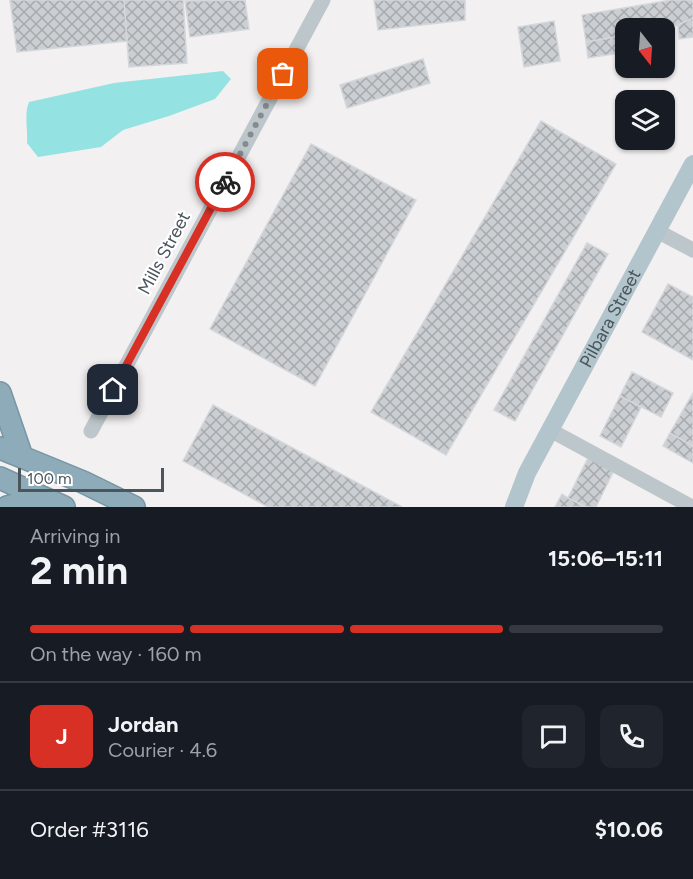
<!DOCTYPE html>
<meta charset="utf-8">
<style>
body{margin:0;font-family:Figtree,sans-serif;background:#20242c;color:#f1f3f6;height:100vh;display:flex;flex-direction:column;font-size:22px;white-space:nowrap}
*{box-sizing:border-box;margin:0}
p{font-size:20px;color:#9ea1a6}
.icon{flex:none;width:33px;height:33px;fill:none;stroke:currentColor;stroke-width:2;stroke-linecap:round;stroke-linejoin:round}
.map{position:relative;height:507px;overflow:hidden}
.sheet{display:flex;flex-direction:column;background:#171b24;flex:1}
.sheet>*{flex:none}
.needle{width:39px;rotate:163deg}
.fabs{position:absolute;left:615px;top:18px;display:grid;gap:12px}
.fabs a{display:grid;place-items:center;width:60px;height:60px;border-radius:12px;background:#171b24;box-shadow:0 2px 4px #0004;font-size:30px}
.scale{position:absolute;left:18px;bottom:15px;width:146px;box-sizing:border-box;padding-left:6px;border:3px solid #4a565b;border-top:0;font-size:16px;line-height:21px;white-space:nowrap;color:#4a565b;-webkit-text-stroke:4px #fff;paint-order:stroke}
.pin{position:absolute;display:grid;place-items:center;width:51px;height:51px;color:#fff;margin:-26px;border-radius:12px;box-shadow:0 3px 9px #0006}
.courier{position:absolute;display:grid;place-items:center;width:60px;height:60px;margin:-30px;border:4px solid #d93025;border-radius:50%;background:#fff;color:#222;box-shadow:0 2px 8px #0007}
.overview em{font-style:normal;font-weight:700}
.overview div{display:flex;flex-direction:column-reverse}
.overview{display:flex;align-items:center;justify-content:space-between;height:102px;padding:0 30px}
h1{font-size:39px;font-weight:700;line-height:45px}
.bar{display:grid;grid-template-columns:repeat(4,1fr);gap:9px 6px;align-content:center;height:72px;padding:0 30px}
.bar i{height:8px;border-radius:4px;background:#363941}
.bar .active{background:#d93025}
.bar p{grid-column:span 4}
.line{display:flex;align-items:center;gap:15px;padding:0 30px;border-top:2px solid #363941}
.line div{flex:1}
.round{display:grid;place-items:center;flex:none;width:63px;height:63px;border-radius:12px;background:#20242c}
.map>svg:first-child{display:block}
.water{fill:#95e2e3}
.building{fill:url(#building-cross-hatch);stroke:#d4d7db;stroke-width:1.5}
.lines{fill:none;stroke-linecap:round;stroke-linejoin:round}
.highway-casing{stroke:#7896a5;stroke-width:24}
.minor{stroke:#bdc7cb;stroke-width:15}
.major{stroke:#b2c4cc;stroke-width:18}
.highway{stroke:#8dabb9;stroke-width:21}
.done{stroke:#858c8f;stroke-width:6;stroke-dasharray:0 10.8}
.route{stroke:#d93025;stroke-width:8}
.labels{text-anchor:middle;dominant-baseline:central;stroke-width:4.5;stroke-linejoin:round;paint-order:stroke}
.street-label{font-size:18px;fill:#4a565b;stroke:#fff}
</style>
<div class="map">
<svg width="693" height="507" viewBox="0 0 693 507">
<defs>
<pattern id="building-cross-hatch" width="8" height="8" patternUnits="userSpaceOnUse" patternTransform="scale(1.5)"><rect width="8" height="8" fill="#cbced2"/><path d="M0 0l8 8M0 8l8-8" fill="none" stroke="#a7aaad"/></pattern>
</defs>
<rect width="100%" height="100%" fill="#f2f0f0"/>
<path class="water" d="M223 71 231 79 215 99 169 116 123 130 101 147 38 157 27 143C28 129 24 113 29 102L114 83Z"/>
<path class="building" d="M10 0H124L127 41 17 52Z
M124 0H183L187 63 129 67Z
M245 0 249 29 190 37 185 1Z
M374 0H465V20L378 30Z
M671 0H693V18L678 25 663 28H626V35L586 42 582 15Z
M693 18V37L679 39 678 25Z
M554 21 560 61 524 67 518 27Z
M626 35V52L588 58 586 42Z
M423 59 430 83 347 108 340 85Z
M541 121 616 164 446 455 371 412Z
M311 144 416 200 315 386 210 329Z
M587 243 608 254 515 421 494 410Z
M668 284 693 297V360L642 332Z
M632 372 673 393 661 417 620 396Z
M693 393V446L670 433Z
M620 396 641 407 621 447 600 436Z
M213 405 402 507H268L183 461Z
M670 433 693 446V463L663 446Z
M588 458 614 470 596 507H587L568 498Z
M562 494 568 498 586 507H555Z"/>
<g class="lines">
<g class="highway-casing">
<path id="highway" d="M0 393 22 457
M0 448 83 482 134 507
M0 478 64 507
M7 507 24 502 45 504"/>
</g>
<path class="minor" d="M657 231 693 250
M550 430 692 507
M91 431 323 0"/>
<path class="major" id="s1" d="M514 507 527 473 693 164"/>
<use href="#highway" class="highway"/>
</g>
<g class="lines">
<path class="done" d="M225 182 283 74"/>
<path class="route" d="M113 390 225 182"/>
</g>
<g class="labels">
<g class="street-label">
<text transform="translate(164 253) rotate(-62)">Mills Street</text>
<text stroke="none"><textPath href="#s1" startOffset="212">Pilbara Street</textPath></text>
</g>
</g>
</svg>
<div class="fabs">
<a><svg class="needle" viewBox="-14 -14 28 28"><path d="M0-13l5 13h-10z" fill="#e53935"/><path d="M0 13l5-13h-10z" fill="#9ea1a6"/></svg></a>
<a><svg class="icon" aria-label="layers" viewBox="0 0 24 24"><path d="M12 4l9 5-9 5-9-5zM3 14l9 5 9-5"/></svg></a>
</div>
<div class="scale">100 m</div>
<div class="pin" style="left:283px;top:74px;background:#ea580c"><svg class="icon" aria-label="bag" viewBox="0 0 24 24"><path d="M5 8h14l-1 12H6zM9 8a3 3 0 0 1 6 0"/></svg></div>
<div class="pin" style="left:113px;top:390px;background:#1f2937"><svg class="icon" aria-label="home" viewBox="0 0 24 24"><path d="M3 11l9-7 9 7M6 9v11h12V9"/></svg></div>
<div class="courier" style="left:225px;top:182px"><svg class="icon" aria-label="bike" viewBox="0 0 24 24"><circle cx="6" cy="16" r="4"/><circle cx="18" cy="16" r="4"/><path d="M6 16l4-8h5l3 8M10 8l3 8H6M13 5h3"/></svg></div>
</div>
<section class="sheet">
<div class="overview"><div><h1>2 min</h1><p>Arriving in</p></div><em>15:06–15:11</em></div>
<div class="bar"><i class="active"></i><i class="active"></i><i class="active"></i><i></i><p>On the way · 160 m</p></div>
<div class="line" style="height:108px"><b class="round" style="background:#d93025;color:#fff">J</b><div><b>Jordan</b><p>Courier · 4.6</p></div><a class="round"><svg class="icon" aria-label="chat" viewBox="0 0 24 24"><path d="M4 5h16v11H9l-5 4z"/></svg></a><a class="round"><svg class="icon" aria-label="phone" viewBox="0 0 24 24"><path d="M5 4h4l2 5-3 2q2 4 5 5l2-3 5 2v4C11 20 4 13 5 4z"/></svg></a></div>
<div class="line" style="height:78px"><div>Order #3116</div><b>$10.06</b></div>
</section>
